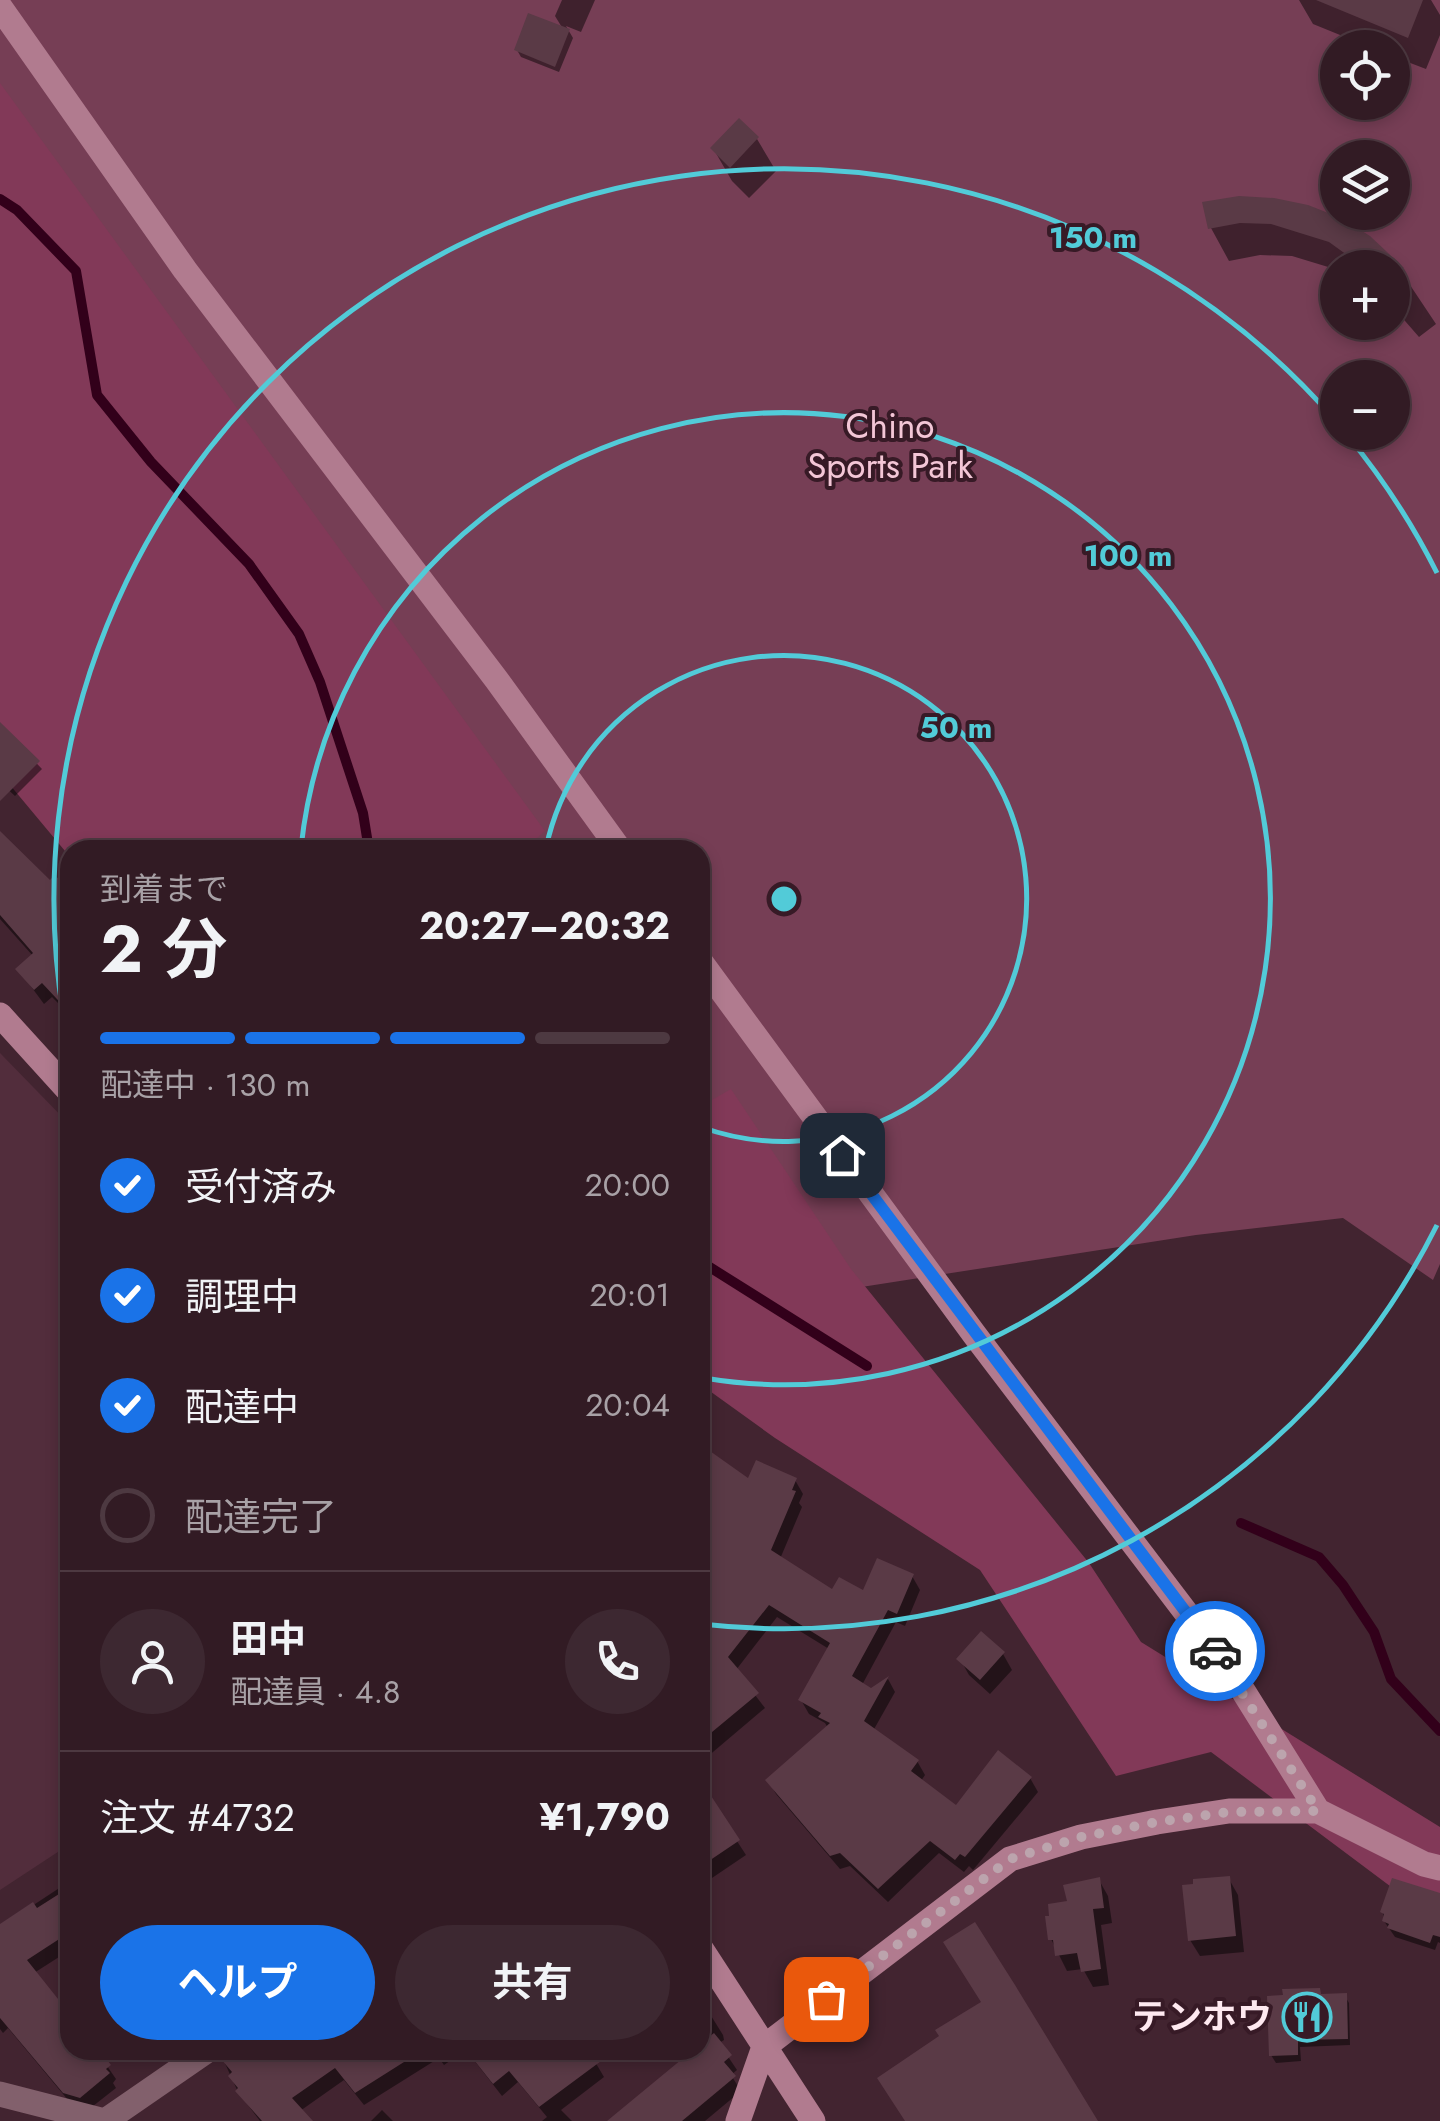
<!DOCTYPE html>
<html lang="ja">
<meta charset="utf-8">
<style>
body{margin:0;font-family:Jost,"Noto Sans JP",sans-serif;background:#3d2831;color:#f1f3f6;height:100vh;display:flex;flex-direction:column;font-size:38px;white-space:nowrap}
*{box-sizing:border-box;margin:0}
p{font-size:32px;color:#a8a1a6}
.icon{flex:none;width:55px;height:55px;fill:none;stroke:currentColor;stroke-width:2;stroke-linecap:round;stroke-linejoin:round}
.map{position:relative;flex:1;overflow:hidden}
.panel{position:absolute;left:60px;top:840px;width:650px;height:1220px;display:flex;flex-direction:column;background:#321b24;border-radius:30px;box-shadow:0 5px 15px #0003,0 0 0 2px #4d3941}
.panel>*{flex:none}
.controls{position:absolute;left:1320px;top:30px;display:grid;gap:20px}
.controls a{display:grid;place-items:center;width:90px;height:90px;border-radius:50%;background:#321b24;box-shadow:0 5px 15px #0003,0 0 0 2px #4d3941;font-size:50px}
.pin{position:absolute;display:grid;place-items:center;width:85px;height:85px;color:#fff;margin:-42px;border-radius:20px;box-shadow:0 5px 15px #0006}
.courier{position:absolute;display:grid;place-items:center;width:100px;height:100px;margin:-50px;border:8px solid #1a73e8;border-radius:50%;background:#fff;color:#222;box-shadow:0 2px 12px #0007}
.overview em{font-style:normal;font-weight:700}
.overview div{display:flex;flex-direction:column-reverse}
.overview{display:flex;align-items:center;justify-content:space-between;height:170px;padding:0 40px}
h1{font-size:65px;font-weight:700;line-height:75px}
.bar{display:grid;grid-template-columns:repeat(4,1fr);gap:15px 10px;align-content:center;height:120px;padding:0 40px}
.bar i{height:12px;border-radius:8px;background:#4d3941}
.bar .on{background:#1a73e8}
.bar p{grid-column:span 4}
.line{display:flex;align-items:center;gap:25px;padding:0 40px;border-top:2px solid #4d3941}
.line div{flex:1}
.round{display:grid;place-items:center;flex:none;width:105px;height:105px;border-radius:52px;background:#3d2831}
ol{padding:0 40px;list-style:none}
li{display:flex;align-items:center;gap:30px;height:110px}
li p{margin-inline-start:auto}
li .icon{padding:10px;border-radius:50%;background:#1a73e8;color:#fff;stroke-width:4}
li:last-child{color:#a8a1a6}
li i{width:55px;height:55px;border:5px solid #4d3941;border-radius:50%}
.cta{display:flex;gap:20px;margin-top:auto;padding:20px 40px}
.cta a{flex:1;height:115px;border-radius:60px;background:#1a73e8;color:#fff;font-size:40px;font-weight:700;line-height:115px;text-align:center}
.cta a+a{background:#3d2831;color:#f1f3f6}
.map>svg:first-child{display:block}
.built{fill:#522d3c}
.green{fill:#763e55;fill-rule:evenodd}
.forest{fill:#823958}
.shadow{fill:#0007}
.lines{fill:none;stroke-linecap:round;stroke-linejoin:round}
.stream{stroke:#32001a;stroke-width:10}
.building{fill:#5a3a46}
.street{stroke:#82606c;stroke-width:25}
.secondary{stroke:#b17b8f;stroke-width:25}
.done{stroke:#bca4ad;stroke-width:10;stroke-dasharray:0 18}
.route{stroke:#1a73e8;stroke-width:12}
.ring{fill:none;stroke:#52cbd8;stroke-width:5}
.labels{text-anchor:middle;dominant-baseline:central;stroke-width:8;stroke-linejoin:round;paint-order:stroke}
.park-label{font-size:35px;fill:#f3c6d6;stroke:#371a26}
.poi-label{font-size:35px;font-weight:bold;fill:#fee9f0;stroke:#371a26;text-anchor:end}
.centre{fill:#52cbd8;stroke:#371a26;stroke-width:5}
.ring-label{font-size:30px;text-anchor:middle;font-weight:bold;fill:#52cbd8;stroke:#371a26;stroke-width:8;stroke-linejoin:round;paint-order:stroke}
</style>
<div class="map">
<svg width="1440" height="2121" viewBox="0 0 1440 2121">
<rect width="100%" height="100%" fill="#422430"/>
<path class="built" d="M0 1053 70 1125V1844L0 1890Z"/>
<path class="green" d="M0 0H1440V1264L1433 1280 1343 1218 1196 1235 700 1312V850H354L0 349ZM1338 48H1392V102H1338ZM1338 158H1392V212H1338ZM1338 268H1392V322H1338ZM1338 378H1392V432H1338Z"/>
<path class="forest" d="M0 83 545 831 523 850H70V857L0 773Z
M731 1089 851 1269 1089 1563 1141 1642 1440 1827V1936L1422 1910 1211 1752 1116 1776 980 1570 775 1438 700 1384V1107Z"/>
<path class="shadow" d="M562 0H595L581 32 566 26 573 38 559 72 521 57 517 50 563 29 555 16Z
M1299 0H1431L1440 15V35L1426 69 1392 56V48H1372L1313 24Z
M757 139 776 171 749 198 732 181 713 148Z
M1205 204 1340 220 1396 264 1436 324 1419 337 1392 306V268H1338V270L1292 256 1260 255 1229 261 1211 228Z
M0 725 42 769 15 796 0 782Z
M0 834 50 883 70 887V1015L52 997 44 1004 18 969 33 956 0 919Z
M700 1447 749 1482 795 1480 803 1494 799 1503 802 1507 780 1559 833 1593H864L912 1576 920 1590 905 1626 896 1622 862 1685 871 1691 888 1679 895 1692 873 1731 917 1761 925 1775 921 1781 956 1808 1030 1778 1038 1792 973 1870 969 1866 964 1872 939 1853 888 1902 850 1866 840 1869 776 1794 768 1780 828 1728 825 1723 809 1714 801 1700 829 1649 777 1617 736 1670 765 1708 700 1763Z
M1003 1654 1012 1670 990 1694 969 1675 960 1659Z
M700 1784 746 1855 709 1880 700 1866Z
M1229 1879 1238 1895 1244 1952 1200 1956 1190 1940Z
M1099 1880 1108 1896 1112 1923 1101 1925 1109 1985 1093 1987 1083 1969 1067 1971 1051 1939 1070 1903Z
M70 1881V1950L34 1973 70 2018V2050H96L116 2079 113 2083 116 2088 88 2110 73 2106 8 2028 3 2033 0 2029V1927Z
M1440 1896V1943L1438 1942 1435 1950 1395 1937 1384 1921 1383 1912Z
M1322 1996H1345L1349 2003 1350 2045 1300 2047 1301 2061 1276 2063 1271 2055Z
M700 1998 723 2035 724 2040 719 2043 737 2070 731 2075 741 2091 705 2121H610L692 2053 690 2050H700Z
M169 2050H205L184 2064 177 2053 173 2056Z
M224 2050H588L604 2077 561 2110 572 2121H542L547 2117 518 2082 502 2096 466 2050 444 2065 439 2058 364 2105 344 2080 300 2111 309 2121H260L238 2092 223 2059Z
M382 2110 393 2121H371Z"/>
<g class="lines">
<path class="stream" d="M0 199 17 210 76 271 97 395 151 462 249 564 299 634 320 682 363 813 369 850
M700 1261 867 1366
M1241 1523 1319 1557 1343 1585 1374 1632 1391 1679 1440 1731"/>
</g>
<path class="building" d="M1316 0H1423L1408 38Z
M528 13 570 29 555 67 514 50Z
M739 118 759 137 730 168 710 148Z
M1239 196 1274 198 1308 205 1341 218 1370 236 1404 268H1365L1329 242 1271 224 1240 223 1208 229 1202 202Z
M0 722 40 761 0 801Z
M0 831 50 880 54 876 70 884V1013L42 983 34 990 15 969 33 953 0 915Z
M700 1444 748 1478 756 1460 797 1478 792 1490 796 1491 771 1550 832 1589 839 1577 863 1590 877 1558 914 1574 897 1614 888 1610 852 1676 871 1688 889 1676 864 1721 919 1760 911 1771 956 1805 998 1750 1032 1777 965 1857 960 1854 955 1860 930 1841 878 1889 840 1853 830 1856 765 1780 830 1723 818 1717 821 1713 798 1700 830 1643 769 1605 728 1657 759 1693 700 1742Z
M981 1631 1005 1652 980 1680 956 1659Z
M700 1779 740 1840 700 1867Z
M1230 1876 1236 1936 1188 1941 1182 1885 1193 1884V1879Z
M1100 1877 1104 1908 1093 1909 1101 1969 1081 1972 1077 1953 1055 1956 1053 1940H1048L1045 1916H1049L1048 1904 1067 1901 1063 1885Z
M1392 1878 1440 1893V1937L1433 1935 1430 1943 1387 1928 1389 1924 1382 1921 1384 1914 1380 1912Z
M70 1887V1932L27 1960 70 2014V2050H99L111 2065 106 2069 110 2073 80 2098 63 2093 0 2018V1924L33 1902 37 1908Z
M975 1922 1015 1985 1098 2121H905L877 2078 939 2036 935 2030 981 2002 943 1942Z
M1320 1988 1321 1994 1347 1993 1348 2039 1298 2040V2055L1269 2056 1267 1996 1283 1995 1282 1989Z
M714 2033 732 2055 724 2062 736 2076 682 2121H607L693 2050H700V2044Z
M224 2050H423L355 2093 335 2068 292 2098 313 2121H262L235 2091 238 2088 228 2076 232 2072 221 2059Z
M466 2050H616L539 2107 509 2071 493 2084Z"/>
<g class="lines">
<path class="street" d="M0 2094 105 2121
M105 2121 208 2050"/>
<path class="secondary" d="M0 7 185 270 496 679 620 850
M700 961 974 1334 1232 1673 1318 1811
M0 1015 70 1092
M700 1947 813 2121
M738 2121 764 2047 1010 1859 1081 1837 1157 1822 1229 1811H1318L1424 1864 1440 1868"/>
</g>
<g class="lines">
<path class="done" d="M826 1999 1010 1859 1081 1837 1157 1822 1229 1812 1318 1811 1215 1651"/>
<path class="route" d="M842 1155 1215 1651"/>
</g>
<g class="ring">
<path d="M546 848A243 243 0 1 1 701 1127"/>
<path d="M301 848A486 486 0 1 1 704 1378"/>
<path d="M1437 1225A730 730 0 0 1 701 1624M70 1051A730 730 0 0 1 1335 420M1347 435A730 730 0 0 1 1437 573"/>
</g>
<defs>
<g id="restaurant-ring" transform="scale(2.5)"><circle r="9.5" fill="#371a26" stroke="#52cbd8" stroke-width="1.5"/><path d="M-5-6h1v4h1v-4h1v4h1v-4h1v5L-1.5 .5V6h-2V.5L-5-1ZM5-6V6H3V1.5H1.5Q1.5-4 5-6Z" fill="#52cbd8"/></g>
</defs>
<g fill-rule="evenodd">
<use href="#restaurant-ring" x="1307" y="2017"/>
</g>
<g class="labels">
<g class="park-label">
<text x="890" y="426">Chino<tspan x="890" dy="40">Sports Park</tspan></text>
</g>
<g class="poi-label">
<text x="1272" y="2017">テンホウ</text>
</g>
</g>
<circle cx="784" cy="899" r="15" class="centre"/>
<g class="ring-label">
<text x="1093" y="248">150 m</text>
<text x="1128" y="566">100 m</text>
<text x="956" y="738">50 m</text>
</g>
</svg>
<div class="controls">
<a><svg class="icon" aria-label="locate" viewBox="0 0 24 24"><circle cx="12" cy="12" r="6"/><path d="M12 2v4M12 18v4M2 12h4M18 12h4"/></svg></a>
<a><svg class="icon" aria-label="layers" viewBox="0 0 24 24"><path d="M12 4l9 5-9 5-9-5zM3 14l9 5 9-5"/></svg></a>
<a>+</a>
<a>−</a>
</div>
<div class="pin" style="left:826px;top:1999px;background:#ea580c"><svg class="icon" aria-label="bag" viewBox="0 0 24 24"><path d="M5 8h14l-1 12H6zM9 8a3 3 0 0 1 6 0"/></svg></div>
<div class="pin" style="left:842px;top:1155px;background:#1f2937"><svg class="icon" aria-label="home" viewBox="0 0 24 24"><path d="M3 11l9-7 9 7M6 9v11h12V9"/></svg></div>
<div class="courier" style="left:1215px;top:1651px"><svg class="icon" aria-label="car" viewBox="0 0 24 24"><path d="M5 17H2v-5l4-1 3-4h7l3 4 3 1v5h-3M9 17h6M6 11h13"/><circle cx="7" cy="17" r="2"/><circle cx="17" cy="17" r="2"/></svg></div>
<section class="panel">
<div class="overview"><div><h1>2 分</h1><p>到着まで</p></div><em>20:27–20:32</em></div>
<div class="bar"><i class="on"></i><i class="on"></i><i class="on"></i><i></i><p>配達中 · 130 m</p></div>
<ol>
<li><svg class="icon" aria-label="check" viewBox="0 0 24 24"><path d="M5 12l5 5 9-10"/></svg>受付済み<p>20:00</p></li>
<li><svg class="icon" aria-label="check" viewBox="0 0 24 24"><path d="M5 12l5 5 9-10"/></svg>調理中<p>20:01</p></li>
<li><svg class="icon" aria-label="check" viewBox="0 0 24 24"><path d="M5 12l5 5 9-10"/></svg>配達中<p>20:04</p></li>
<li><i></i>配達完了</li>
</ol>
<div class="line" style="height:180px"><a class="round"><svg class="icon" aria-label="person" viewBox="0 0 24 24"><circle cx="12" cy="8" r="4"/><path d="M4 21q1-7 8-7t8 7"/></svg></a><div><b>田中</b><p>配達員 · 4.8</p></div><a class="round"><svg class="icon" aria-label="phone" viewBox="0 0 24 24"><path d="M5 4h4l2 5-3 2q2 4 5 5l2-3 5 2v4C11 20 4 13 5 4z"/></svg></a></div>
<div class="line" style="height:130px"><div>注文 #4732</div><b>¥1,790</b></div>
<div class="cta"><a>ヘルプ</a><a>共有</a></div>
</section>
</div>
